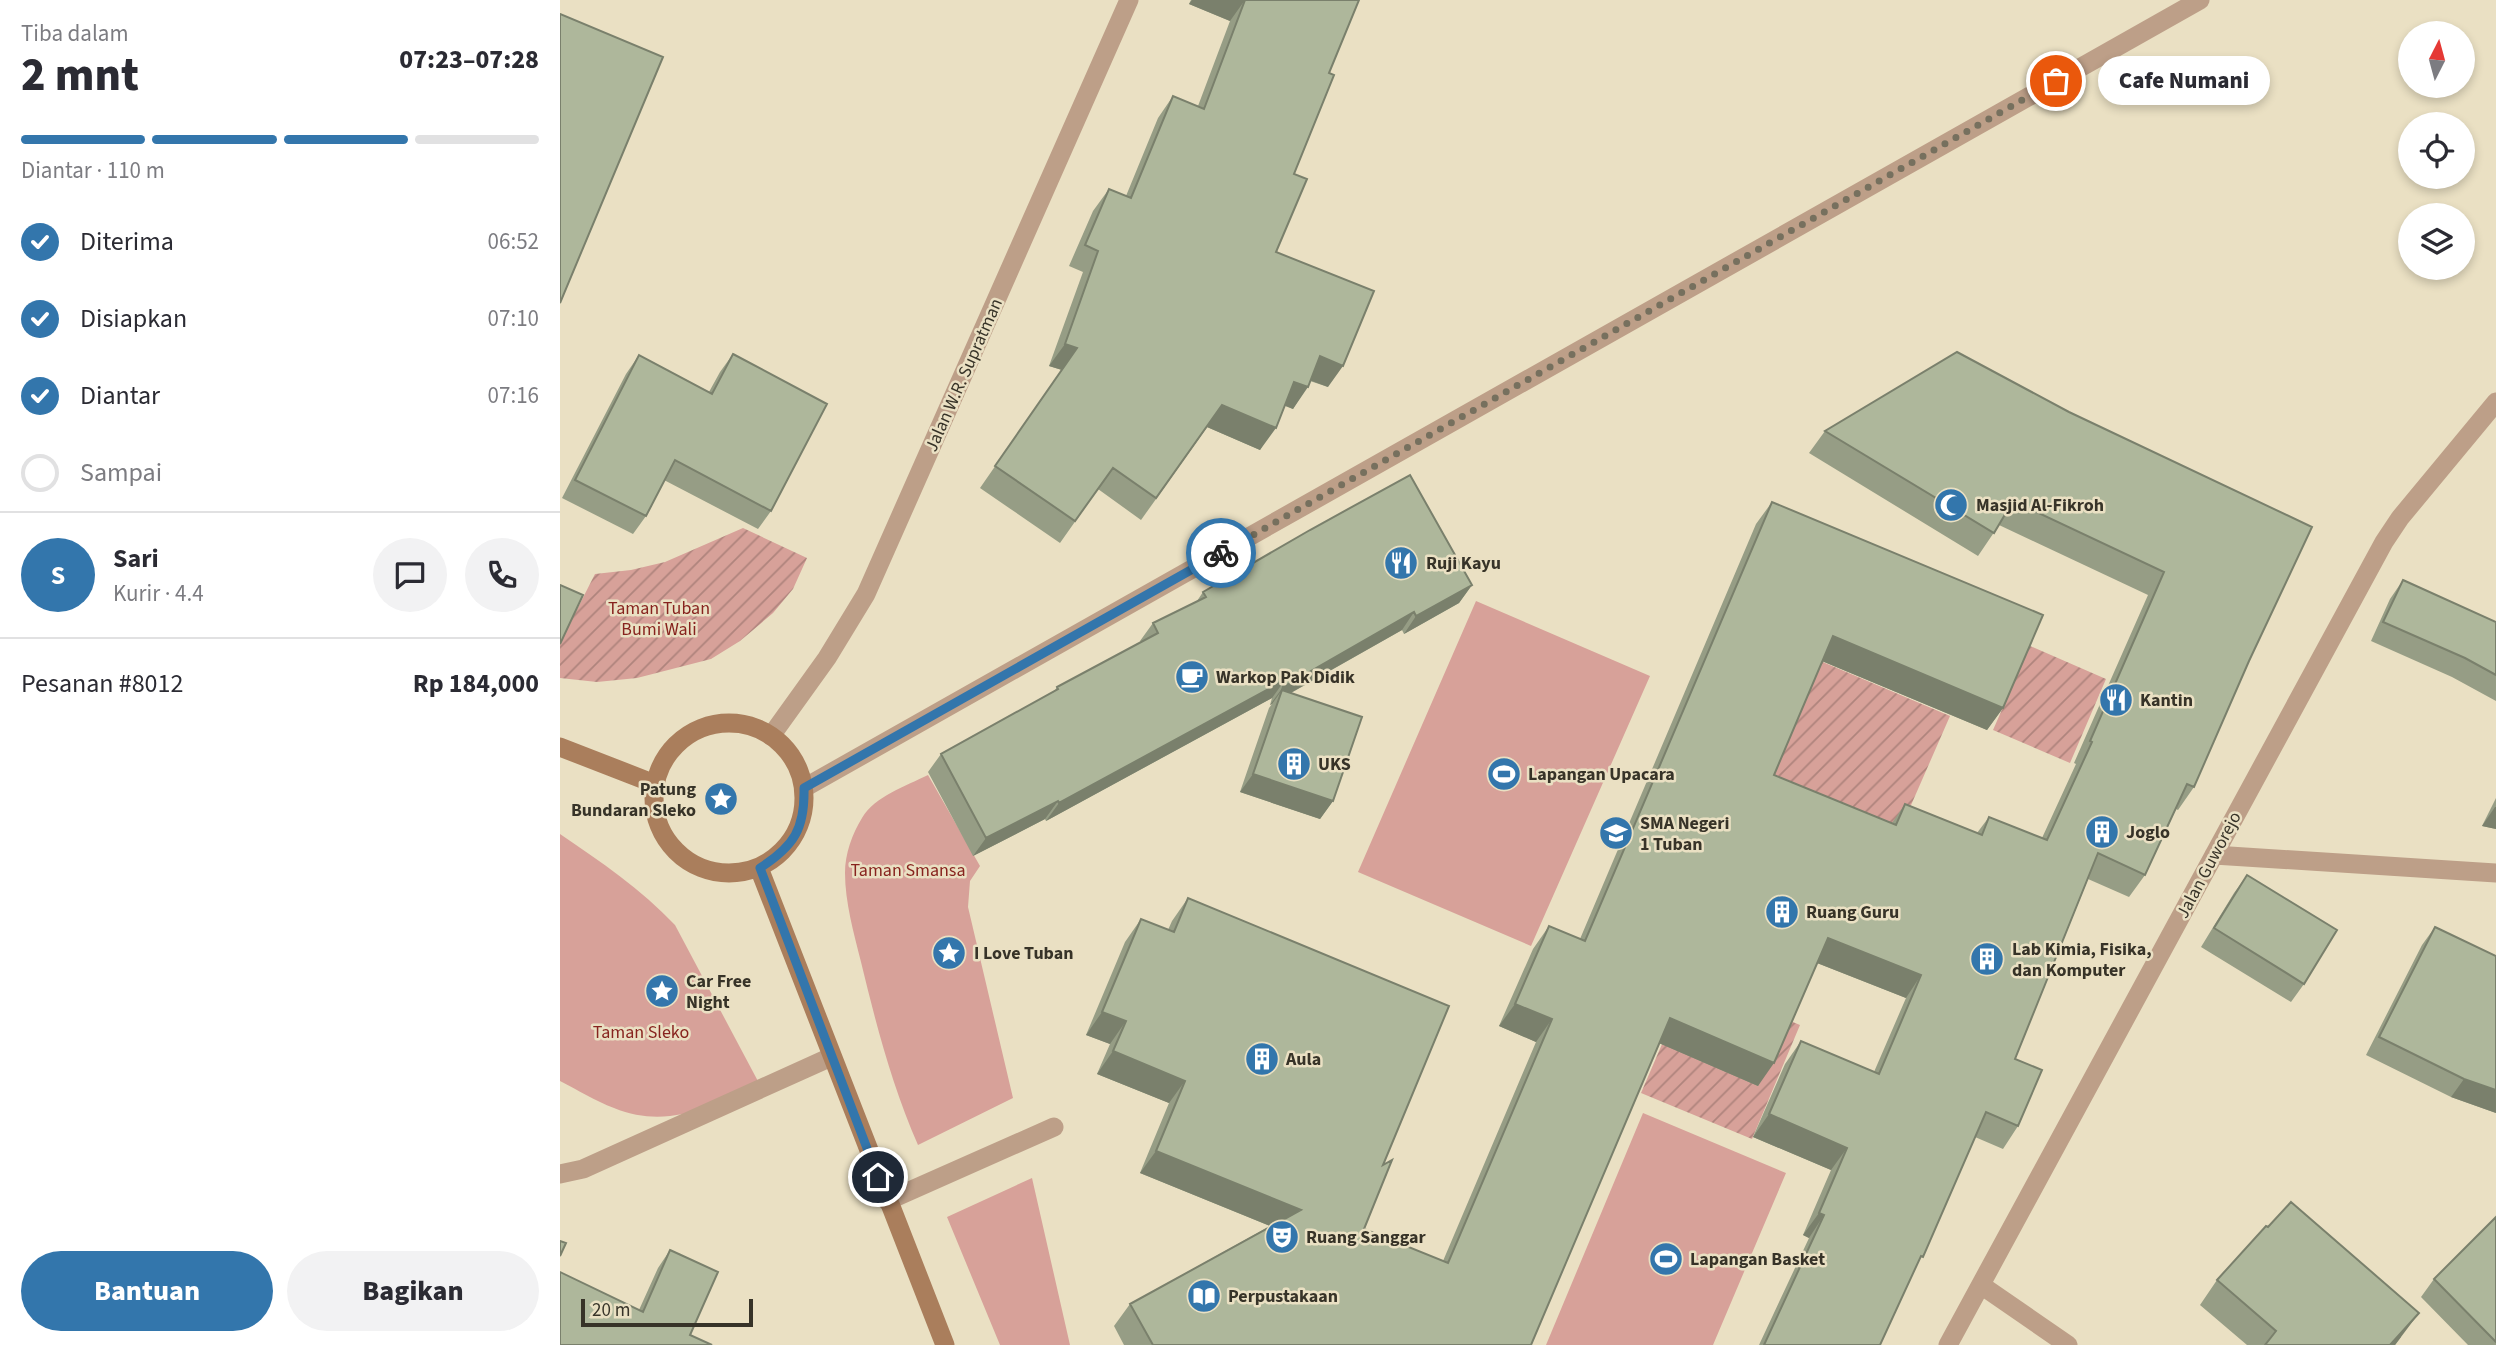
<!DOCTYPE html>
<html lang="id">
<meta charset="utf-8">
<style>
body{margin:0;font-family:"Source Sans 3",sans-serif;background:#f2f2f3;color:#2b2b33;height:100vh;display:flex;flex-direction:column;font-size:26px;white-space:nowrap}
*{box-sizing:border-box;margin:0}
p{font-size:23px;color:#7c7c81}
.icon{flex:none;width:38px;height:38px;fill:none;stroke:currentColor;stroke-width:2;stroke-linecap:round;stroke-linejoin:round}
.map{position:relative;flex:1;overflow:hidden}
.sheet{display:flex;flex-direction:column;background:#fff;width:560px}
.sheet>*{flex:none}
.needle{width:46px;rotate:6deg}
.controls{position:absolute;left:1838px;top:21px;display:grid;gap:14px}
.controls a{display:grid;place-items:center;width:77px;height:77px;border-radius:50%;background:#fff;box-shadow:0 4px 10px #0003;font-size:35px}
.scale{position:absolute;left:21px;bottom:18px;width:172px;box-sizing:border-box;padding-left:7px;border:4px solid #373328;border-top:0;font-size:19px;line-height:24px;white-space:nowrap;color:#373328;-webkit-text-stroke:5px #eae0c3;paint-order:stroke}
.pin{position:absolute;display:grid;place-items:center;width:60px;height:60px;color:#fff;margin:-30px;border:4px solid #fff;border-radius:50%;box-shadow:0 2px 7px #0007}
.courier{position:absolute;display:grid;place-items:center;width:70px;height:70px;margin:-35px;border:5px solid #3376ac;border-radius:50%;background:#fff;color:#222;box-shadow:0 2px 9px #0007}
.bubble{position:absolute;height:49px;border-radius:24px;background:#fff;box-shadow:0 4px 10px #0003;font-size:23px;font-weight:800;line-height:49px;text-align:center}
.summary em{font-style:normal;font-weight:800}
.summary div{display:flex;flex-direction:column-reverse}
.summary{display:flex;align-items:center;justify-content:space-between;height:119px;padding:0 21px}
h1{font-size:46px;font-weight:800;line-height:52px}
.bar{display:grid;grid-template-columns:repeat(4,1fr);gap:10px 7px;align-content:center;height:84px;padding:0 21px}
.bar i{height:9px;border-radius:5px;background:#e1e1e2}
.bar .selected{background:#3376ac}
.bar p{grid-column:span 4}
.line{display:flex;align-items:center;gap:18px;padding:0 21px;border-top:2px solid #e1e1e2}
.line div{flex:1}
.round{display:grid;place-items:center;flex:none;width:74px;height:74px;border-radius:37px;background:#f2f2f3}
ol{padding:0 21px;list-style:none}
li{display:flex;align-items:center;gap:21px;height:77px}
li p{margin-inline-start:auto}
li .icon{padding:7px;border-radius:50%;background:#3376ac;color:#fff;stroke-width:4}
li:last-child{color:#7c7c81}
li i{width:38px;height:38px;border:4px solid #e1e1e2;border-radius:50%}
.cta{display:flex;gap:14px;margin-top:auto;padding:14px 21px}
.cta a{flex:1;height:80px;border-radius:42px;background:#3376ac;color:#fff;font-size:28px;font-weight:800;line-height:80px;text-align:center}
.cta a+a{background:#f2f2f3;color:#2b2b33}
main{display:flex;flex:1;min-height:0}
.map>svg:first-child{display:block}
.green{fill:#d7a199}
.garden{fill:url(#garden-furrows)}
.lines{fill:none;stroke-linecap:round;stroke-linejoin:round}
.service{stroke:#bd9f88;stroke-width:19}
.minor{stroke:#bd9f88;stroke-width:19}
.tertiary{stroke:#bd9f88;stroke-width:19}
.secondary{stroke:#aa7e5c;stroke-width:19}
.wall{fill:#969d85}
.shaded-wall{fill:#7a806c}
.building{fill:#aeb79b;stroke:#7a806c;stroke-width:2}
.done{stroke:#76705e;stroke-width:7;stroke-dasharray:0 12.6}
.route{stroke:#3376ac;stroke-width:9}
.labels{text-anchor:middle;dominant-baseline:central;stroke-width:5;stroke-linejoin:round;paint-order:stroke}
.street-label{font-size:18px;fill:#373328;stroke:#eae0c3}
.poi-label{font-size:18px;font-weight:bold;fill:#373328;stroke:#eae0c3;text-anchor:start}
.park-label{font-size:18px;fill:#87231e;stroke:#eae0c3}
</style>
<main>
<section class="sheet">
<div class="summary"><div><h1>2 mnt</h1><p>Tiba dalam</p></div><em>07:23–07:28</em></div>
<div class="bar"><i class="selected"></i><i class="selected"></i><i class="selected"></i><i></i><p>Diantar · 110 m</p></div>
<ol>
<li><svg class="icon" aria-label="check" viewBox="0 0 24 24"><path d="M5 12l5 5 9-10"/></svg>Diterima<p>06:52</p></li>
<li><svg class="icon" aria-label="check" viewBox="0 0 24 24"><path d="M5 12l5 5 9-10"/></svg>Disiapkan<p>07:10</p></li>
<li><svg class="icon" aria-label="check" viewBox="0 0 24 24"><path d="M5 12l5 5 9-10"/></svg>Diantar<p>07:16</p></li>
<li><i></i>Sampai</li>
</ol>
<div class="line" style="height:126px"><b class="round" style="background:#3376ac;color:#fff">S</b><div><b>Sari</b><p>Kurir · 4.4</p></div><a class="round"><svg class="icon" aria-label="chat" viewBox="0 0 24 24"><path d="M4 5h16v11H9l-5 4z"/></svg></a><a class="round"><svg class="icon" aria-label="phone" viewBox="0 0 24 24"><path d="M5 4h4l2 5-3 2q2 4 5 5l2-3 5 2v4C11 20 4 13 5 4z"/></svg></a></div>
<div class="line" style="height:91px"><div>Pesanan #8012</div><b>Rp 184,000</b></div>
<div class="cta"><a>Bantuan</a><a>Bagikan</a></div>
</section>
<div class="map">
<svg width="1936" height="1345" viewBox="0 0 1936 1345">
<defs>
<pattern id="garden-furrows" width="10" height="10" patternUnits="userSpaceOnUse" patternTransform="scale(1.75)"><rect width="10" height="10" fill="#d7a199"/><path d="M-1 1l2-2M0 10L10 0M9 11l2-2" fill="none" stroke="#af847d"/></pattern>
</defs>
<rect width="100%" height="100%" fill="#eae0c3"/>
<path class="green" d="M916 601 1090 676 971 946 798 872Z
M368 775 420 866 410 881 408 907 453 1098 358 1145C332 1086 316 1024 301 962 294 934 285 902 285 873 285 854 292 834 302 818 315 796 346 786 368 775Z
M0 834C41 862 81 889 115 925L200 1085C150 1106 108 1130 54 1108 35 1101 18 1090 0 1081Z
M1083 1113 1226 1173 1153 1345H986Z
M472 1178 510 1345H440L387 1217Z"/>
<path class="garden" d="M183 528 247 558 233 589 213 613 180 641 151 659 77 678 37 682 0 678V643L35 574 71 570 105 562Z
M1470 646 1546 679 1510 763 1433 730Z
M1258 660 1390 716 1341 828 1201 794Z
M1130 979 1240 1025 1192 1139 1081 1093Z"/>
<g class="lines">
<path class="service" d="M327 1201 494 1127"/>
<path class="minor" d="M1654 855 1936 873
M0 1174 23 1169 271 1057
M1421 1285 1508 1345
M1388 1345 1824 542 1840 518 1936 402"/>
<path class="tertiary" d="M211 736 267 658 306 594 569 0
M244 788 1640 0"/>
<path class="secondary" d="M94 798a75 75 0 1 1 150 0a75 75 0 1 1-150 0Z
M0 747 95 784
M199 868 385 1345"/>
</g>
<path class="wall" d="M631 0H799L769 73 734 174 716 252 768 387 750 381 733 409 725 406 700 450 647 427 581 520 538 489 500 543 420 488 502 370 489 366 523 272 509 266 533 211 549 189 566 196 598 118 613 96 638 106 670 21 629 4Z
M1397 352 1689 661 1634 787 1618 810 1616 809 1585 875 1569 897 1528 879 1455 1059 1458 1126 1443 1149 1415 1137 1320 1345H1199L1249 1238 1243 1235 1271 1170 1193 1137 1225 1064 1241 1041 1314 1072 1346 998 1257 963 1198 1086 1099 1043 971 1345H564L554 1326 570 1304 710 1226 580 1173 609 1103 537 1074 550 1044 526 1035 565 942 581 919 608 930 612 921 628 898 823 1165 804 1229 883 1261 976 1042 939 1026 973 949 989 926 1020 939 1196 524 1212 502 1443 708 1427 730 1262 661 1214 775 1332 823 1345 804 1417 833 1429 817 1482 838 1516 764 1514 763 1588 595 1439 525 1418 556 1249 453 1265 431Z
M173 354 211 511 198 529 104 480 86 516 73 534 2 498 66 374 79 355 149 392 160 372Z
M1843 580 1936 622V701L1892 677 1811 641 1830 599Z
M912 585 899 603 844 634 842 630 731 693 773 801 760 819 680 792 709 708 712 704 710 705 712 698 486 821 485 819 413 856 368 772 381 754 494 692 497 687 581 642 580 641 593 623 637 601 643 592Z
M1936 798V829L1922 826Z
M1687 875 1744 984 1731 1002 1641 947 1674 893Z
M1875 927 1936 956V1113L1891 1097 1806 1055 1862 945Z
M1936 1217V1345H1908L1861 1297 1874 1279Z
M110 1250 130 1335 79 1310 98 1268Z
M1657 1280 1841 1337 1835 1345H1687L1640 1305Z"/>
<path class="shaded-wall" d="M632 0H685L670 21 629 4Z
M505 344 517 348 502 370 489 366Z
M760 356 783 366 768 387 744 378Z
M734 382 748 387 733 409 719 403Z
M662 405 716 428 700 450 647 427 581 520Z
M912 585 899 603 844 634 856 616Z
M854 612 842 630 718 700 722 690 712 704 710 705 723 687Z
M1273 636 1443 708 1427 730 1257 659Z
M725 680 712 698 486 821 499 803Z
M693 774 773 801 760 819 680 792Z
M498 801 485 819 413 856 426 838Z
M1935 807H1936V829L1922 826Z
M1268 938 1361 975 1346 998 1252 961Z
M955 1004 992 1019 976 1042 939 1026Z
M542 1012 566 1021 550 1044 526 1035Z
M1110 1018 1214 1063 1198 1086 1094 1041Z
M553 1051 625 1081 609 1103 537 1074Z
M1904 1079 1936 1090V1113L1891 1097Z
M1209 1114 1287 1148 1271 1170 1193 1137Z
M596 1151 741 1210 725 1232 580 1173Z
M1259 1213 1264 1215 1249 1238 1243 1235Z
M1859 1313 1835 1345H1830Z"/>
<path class="building" d="M685 0H799L769 73 774 75 734 174 747 179 716 252 814 291 783 366 760 356 748 387 734 382 716 428 662 405 596 498 553 468 515 521 435 466 517 348 505 344 538 251 525 245 549 189 571 198 613 96 644 109Z
M0 14 103 57 0 303Z
M1397 352 1509 412 1752 527 1689 661 1634 787 1627 784 1585 875 1538 853 1455 1059 1482 1070 1458 1126 1426 1112 1363 1257 1361 1256 1320 1345H1204L1264 1215 1259 1213 1287 1148 1209 1114 1241 1041 1319 1074 1361 975 1268 938 1214 1063 1110 1018 971 1345H593L570 1304 741 1210 596 1151 625 1081 553 1051 566 1021 542 1012 581 919 614 932 628 898 889 1006 823 1165 832 1160 804 1229 888 1263 992 1019 955 1004 989 926 1025 941 1212 502 1483 615 1443 708 1273 636 1214 775 1336 825 1345 804 1422 835 1429 817 1487 840 1532 742 1530 741 1604 572 1453 501 1434 533 1265 431Z
M173 354 267 404 211 511 115 460 86 516 15 480 79 355 152 394Z
M850 475 912 585 856 616 854 612 723 687 725 680 499 803 498 801 426 838 381 754 498 689 497 687 598 633 593 623 646 597 643 592 750 530Z
M1843 580 1936 622V675L1905 658 1823 622Z
M0 585 23 595 0 644Z
M722 690 802 717 773 801 693 774Z
M1687 875 1777 930 1744 984 1654 928Z
M1875 927 1936 956V1090L1904 1079 1819 1037Z
M1731 1202 1859 1313 1830 1345H1705L1716 1331 1657 1280 1706 1226 1708 1227Z
M1936 1217V1342L1874 1279Z
M0 1241 6 1243 0 1256Z
M110 1250 158 1272 130 1335 152 1345H0V1272L83 1312Z"/>
<g class="lines">
<path class="done" d="M661 553 1496 81"/>
<path class="route" d="M318 1177 200 868C234 846 245 829 244 788L661 553"/>
</g>
<defs>
<g id="mosque-disc" transform="scale(1.75)"><circle r="9.5" fill="#3376ac" stroke="#eae0c3"/><path d="M3.5-4.9A6 6 0 1 0 3.5 4.9A5 5 0 1 1 3.5-4.9Z" fill="#fff"/></g>
<g id="restaurant-disc" transform="scale(1.75)"><circle r="9.5" fill="#3376ac" stroke="#eae0c3"/><path d="M-5-6h1v4h1v-4h1v4h1v-4h1v5L-1.5 .5V6h-2V.5L-5-1ZM5-6V6H3V1.5H1.5Q1.5-4 5-6Z" fill="#fff"/></g>
<g id="cafe-disc" transform="scale(1.75)"><circle r="9.5" fill="#3376ac" stroke="#eae0c3"/><path d="M-5.5-4.5H6V0H3Q3 3.5 0 3.5H-2.5Q-5.5 3.5-5.5 0ZM3-3.2v2h1.7v-2ZM-6 4.5H4V6H-6Z" fill="#fff"/></g>
<g id="building-disc" transform="scale(1.75)"><circle r="9.5" fill="#3376ac" stroke="#eae0c3"/><path d="M-4-6H4V6H1V3H-1V6H-4ZM-2.5-4.3h1.7v1.8h-1.7ZM.8-4.3h1.7v1.8H.8ZM-2.5-1h1.7V.8h-1.7ZM.8-1h1.7V.8H.8Z" fill="#fff"/></g>
<g id="stadium-disc" transform="scale(1.75)"><circle r="9.5" fill="#3376ac" stroke="#eae0c3"/><path d="M0-5a6.5 5 0 1 0 0 10a6.5 5 0 1 0 0-10ZM-3.5-1.8h7v3.6h-7Z" fill="#fff"/></g>
<g id="sight-disc" transform="scale(1.75)"><circle r="9.5" fill="#3376ac" stroke="#eae0c3"/><path d="M0-6L1.8-2.2L6-1.7L2.9 1.2L3.7 5.4L0 3.3L-3.7 5.4L-2.9 1.2L-6-1.7L-1.8-2.2Z" fill="#fff"/></g>
<g id="school-disc" transform="scale(1.75)"><circle r="9.5" fill="#3376ac" stroke="#eae0c3"/><path d="M0-5L7-2L0 1L-7-2ZM-4 1L0 2.5L4 1V4Q0 6-4 4Z" fill="#fff"/></g>
<g id="theatre-disc" transform="scale(1.75)"><circle r="9.5" fill="#3376ac" stroke="#eae0c3"/><path d="M-5-5.5Q0-4 5-5.5V0Q5 5 0 6Q-5 5-5 0ZM-3.3-2.5H-1v1.5H-3.3ZM1-2.5H3.3v1.5H1ZM-2.8 1Q0 5.5 2.8 1Z" fill="#fff"/></g>
<g id="library-disc" transform="scale(1.75)"><circle r="9.5" fill="#3376ac" stroke="#eae0c3"/><path d="M-6-4Q-3-5.5-.7-3.5V5Q-3 3-6 4ZM6-4Q3-5.5 .7-3.5V5Q3 3 6 4Z" fill="#fff"/></g>
</defs>
<g fill-rule="evenodd">
<use href="#mosque-disc" x="1391" y="505"/>
<use href="#restaurant-disc" x="841" y="563"/>
<use href="#cafe-disc" x="632" y="677"/>
<use href="#restaurant-disc" x="1556" y="700"/>
<use href="#building-disc" x="734" y="764"/>
<use href="#stadium-disc" x="944" y="774"/>
<use href="#sight-disc" x="161" y="799"/>
<use href="#building-disc" x="1542" y="832"/>
<use href="#school-disc" x="1056" y="833"/>
<use href="#building-disc" x="1222" y="912"/>
<use href="#sight-disc" x="389" y="953"/>
<use href="#building-disc" x="1427" y="959"/>
<use href="#sight-disc" x="102" y="991"/>
<use href="#building-disc" x="702" y="1059"/>
<use href="#theatre-disc" x="722" y="1237"/>
<use href="#stadium-disc" x="1106" y="1259"/>
<use href="#library-disc" x="644" y="1296"/>
</g>
<g class="labels">
<g class="street-label">
<text transform="translate(404 375) rotate(-66)">Jalan W.R. Supratman</text>
<text transform="translate(1649 865) rotate(-62)">Jalan Guworejo</text>
</g>
<g class="poi-label">
<text x="1416" y="505">Masjid Al-Fikroh</text>
<text x="866" y="563">Ruji Kayu</text>
<text x="656" y="677">Warkop Pak Didik</text>
<text x="1580" y="700">Kantin</text>
<text x="758" y="764">UKS</text>
<text x="968" y="774">Lapangan Upacara</text>
<text x="136" y="789" text-anchor="end">Patung<tspan x="136" dy="21">Bundaran Sleko</tspan></text>
<text x="1080" y="823">SMA Negeri<tspan x="1080" dy="21">1 Tuban</tspan></text>
<text x="1566" y="832">Joglo</text>
<text x="1246" y="912">Ruang Guru</text>
<text x="1452" y="949">Lab Kimia, Fisika,<tspan x="1452" dy="21">dan Komputer</tspan></text>
<text x="414" y="953">I Love Tuban</text>
<text x="126" y="981">Car Free<tspan x="126" dy="21">Night</tspan></text>
<text x="726" y="1059">Aula</text>
<text x="746" y="1237">Ruang Sanggar</text>
<text x="1130" y="1259">Lapangan Basket</text>
<text x="668" y="1296">Perpustakaan</text>
</g>
<g class="park-label">
<text x="99" y="608">Taman Tuban<tspan x="99" dy="21">Bumi Wali</tspan></text>
<text x="348" y="870">Taman Smansa</text>
<text x="81" y="1032">Taman Sleko</text>
</g>
</g>
</svg>
<div class="controls">
<a><svg class="needle" viewBox="-14 -14 28 28"><path d="M0-13l5 13h-10z" fill="#e53935"/><path d="M0 13l5-13h-10z" fill="#7c7c81"/></svg></a>
<a><svg class="icon" aria-label="locate" viewBox="0 0 24 24"><circle cx="12" cy="12" r="6"/><path d="M12 2v4M12 18v4M2 12h4M18 12h4"/></svg></a>
<a><svg class="icon" aria-label="layers" viewBox="0 0 24 24"><path d="M12 4l9 5-9 5-9-5zM3 14l9 5 9-5"/></svg></a>
</div>
<div class="scale">20 m</div>
<div class="pin" style="left:1496px;top:81px;background:#ea580c"><svg class="icon" aria-label="bag" viewBox="0 0 24 24"><path d="M5 8h14l-1 12H6zM9 8a3 3 0 0 1 6 0"/></svg></div>
<div class="pin" style="left:318px;top:1177px;background:#1f2937"><svg class="icon" aria-label="home" viewBox="0 0 24 24"><path d="M3 11l9-7 9 7M6 9v11h12V9"/></svg></div>
<div class="courier" style="left:661px;top:553px"><svg class="icon" aria-label="bike" viewBox="0 0 24 24"><circle cx="6" cy="16" r="4"/><circle cx="18" cy="16" r="4"/><path d="M6 16l4-8h5l3 8M10 8l3 8H6M13 5h3"/></svg></div>
<div class="bubble" style="left:1538px;top:56px;width:172px">Cafe Numani</div>
</div>
</main>
